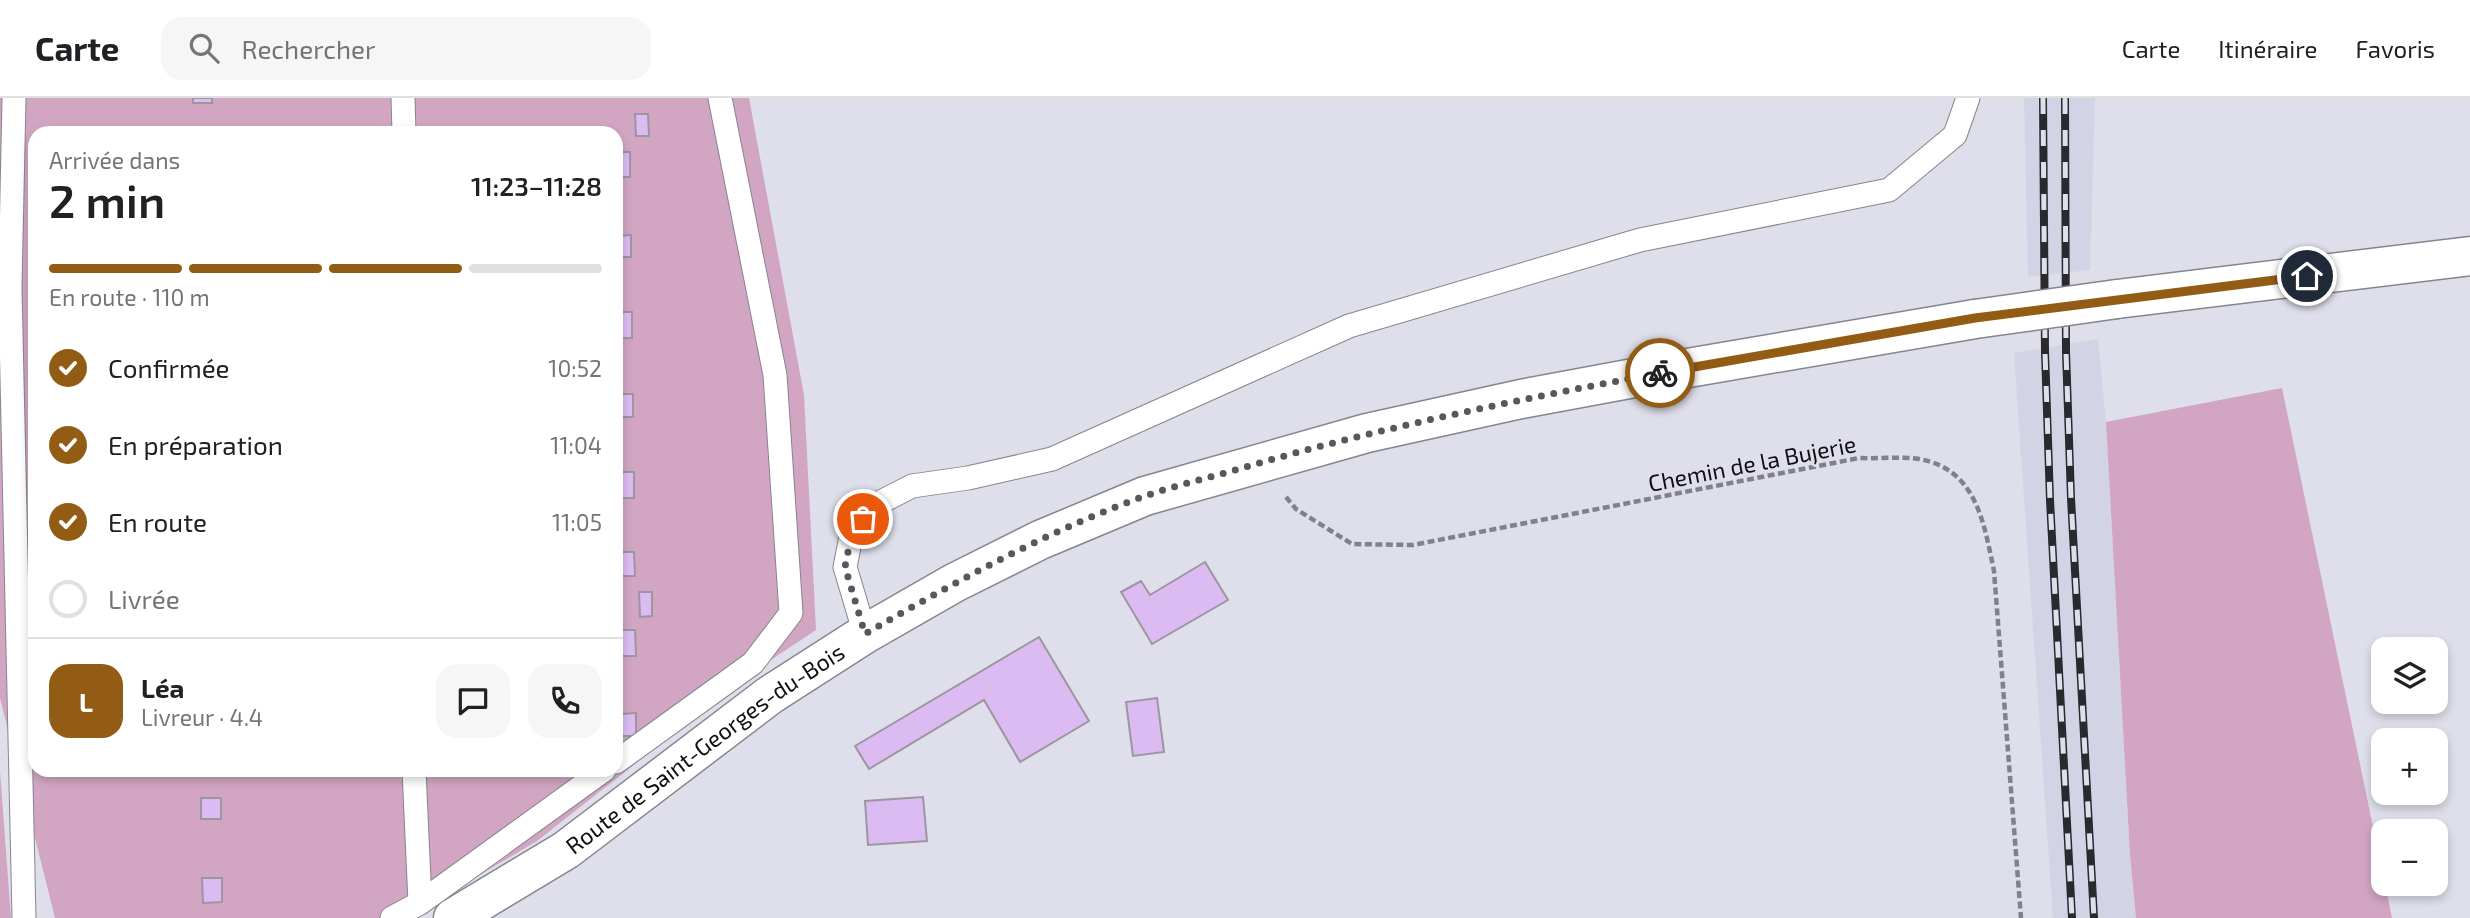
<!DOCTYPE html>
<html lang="fr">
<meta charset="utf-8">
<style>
body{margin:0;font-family:"Exo 2",sans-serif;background:#f6f6f6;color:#202124;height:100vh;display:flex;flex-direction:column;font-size:26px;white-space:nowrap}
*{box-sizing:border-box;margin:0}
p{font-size:23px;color:#757577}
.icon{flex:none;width:38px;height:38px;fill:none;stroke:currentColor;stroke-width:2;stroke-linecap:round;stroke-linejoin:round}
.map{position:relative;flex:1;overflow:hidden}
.side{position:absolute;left:28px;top:28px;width:595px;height:651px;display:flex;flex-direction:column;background:#fff;border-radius:21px;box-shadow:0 4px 10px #0003}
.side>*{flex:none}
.controls{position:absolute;left:2371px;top:539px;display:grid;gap:14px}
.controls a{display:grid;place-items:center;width:77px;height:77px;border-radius:14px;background:#fff;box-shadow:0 4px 10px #0003;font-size:35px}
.pin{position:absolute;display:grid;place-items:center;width:60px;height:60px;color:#fff;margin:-30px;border:4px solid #fff;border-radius:50%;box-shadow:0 2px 7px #0007}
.courier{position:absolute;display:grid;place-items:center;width:70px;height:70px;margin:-35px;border:5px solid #935c14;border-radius:50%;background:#fff;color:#222;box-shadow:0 2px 9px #0007}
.head em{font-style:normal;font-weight:600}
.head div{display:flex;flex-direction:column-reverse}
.head{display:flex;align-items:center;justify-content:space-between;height:119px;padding:0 21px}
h1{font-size:46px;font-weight:600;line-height:52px}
.bar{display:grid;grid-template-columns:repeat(4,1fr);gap:10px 7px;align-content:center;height:84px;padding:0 21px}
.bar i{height:9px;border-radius:5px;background:#e0e0e0}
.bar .on{background:#935c14}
.bar p{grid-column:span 4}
.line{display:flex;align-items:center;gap:18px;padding:0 21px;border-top:2px solid #e0e0e0}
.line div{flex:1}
.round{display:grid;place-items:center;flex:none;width:74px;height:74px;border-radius:21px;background:#f6f6f6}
ol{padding:0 21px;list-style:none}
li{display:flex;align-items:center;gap:21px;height:77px}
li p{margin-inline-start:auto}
li .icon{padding:7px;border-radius:50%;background:#935c14;color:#fff;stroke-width:4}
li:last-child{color:#757577}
li i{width:38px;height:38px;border:4px solid #e0e0e0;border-radius:50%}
header{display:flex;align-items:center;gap:42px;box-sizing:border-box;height:98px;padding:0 35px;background:#fff;border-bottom:2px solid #e0e0e0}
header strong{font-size:33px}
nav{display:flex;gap:38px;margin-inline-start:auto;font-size:24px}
.search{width:490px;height:63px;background:#f6f6f6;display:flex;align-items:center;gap:18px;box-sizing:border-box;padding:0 24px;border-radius:21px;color:#757577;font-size:26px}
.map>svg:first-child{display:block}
.built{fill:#d2d4e6}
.green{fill:#d2a6c3;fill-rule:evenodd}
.building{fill:#dcbbf3;stroke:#9b969f;stroke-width:2}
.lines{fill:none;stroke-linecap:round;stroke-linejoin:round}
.service-casing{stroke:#84858f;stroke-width:25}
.minor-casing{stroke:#84858f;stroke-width:41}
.path{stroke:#818189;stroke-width:4.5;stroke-dasharray:7 3.5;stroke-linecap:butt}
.service{stroke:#fff;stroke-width:23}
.minor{stroke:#fff;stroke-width:38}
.rail-casing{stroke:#29292e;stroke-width:8}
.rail{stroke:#dedfea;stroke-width:5;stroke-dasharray:16;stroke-linecap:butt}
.minor-bridge-casing{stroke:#84858f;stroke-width:41;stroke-linecap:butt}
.minor-bridge{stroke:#fff;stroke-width:38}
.done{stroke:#57585e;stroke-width:7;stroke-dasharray:0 12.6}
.route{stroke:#935c14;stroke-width:9}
.labels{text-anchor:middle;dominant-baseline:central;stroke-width:5;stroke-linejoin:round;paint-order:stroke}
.street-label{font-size:23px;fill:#0f0f13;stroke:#dedfea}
</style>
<header>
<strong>Carte</strong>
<div class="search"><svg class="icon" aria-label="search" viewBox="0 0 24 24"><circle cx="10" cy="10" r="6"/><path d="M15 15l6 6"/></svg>Rechercher</div>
<nav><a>Carte</a><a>Itinéraire</a><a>Favoris</a></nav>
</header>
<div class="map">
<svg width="2470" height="820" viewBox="0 0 2470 820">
<rect width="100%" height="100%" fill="#dedfea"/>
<path class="built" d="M2024 0H2095L2090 172 2028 179Z
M2098 241 2106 324 2130 757 2136 820H2053L2014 255Z"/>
<path class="green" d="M0 0H749L804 297 816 532 748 577 537 743 407 820H55L0 600ZM35 35H616V672H35Z
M2282 290 2383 777 2384 786H2385L2392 820H2136L2130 757 2106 324Z
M0 673 11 820H0Z"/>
<path class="building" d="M193 0H212V5H193Z
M635 16H648L649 38H636Z
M616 54H630V79H616Z
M631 137V159H617V138Z
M618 214H632V240H618Z
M618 296H633V319H619Z
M619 374H634V400H619Z
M620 454H634L635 478H620Z
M1205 464 1228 502 1152 546 1121 494 1141 483 1150 497Z
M639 494H652V518L640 519Z
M621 532H635L636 558H621Z
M1039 539 1089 623 1020 664 984 602 869 671 855 648Z
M1157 600 1164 654 1133 658 1126 604Z
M636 615V638H622V616Z
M923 699 927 743 868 747 865 703Z
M201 700H221V721H201Z
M202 780H222V804L203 805Z"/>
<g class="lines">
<g class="service-casing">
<path id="service" d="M14 0 10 190 24 820
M403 0 404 35
M865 536 845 469 852 434 875 407 912 388 968 380 1052 361 1349 228 1640 142 1889 92 1955 37 1968 0
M616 664 753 565 791 515 775 277 720 0
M414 672 420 805
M392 820 420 805 604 672"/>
</g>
<g class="minor-casing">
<g id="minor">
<path d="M2117 201 2470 158"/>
<path id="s1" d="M453 820 566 752 770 597 865 536 954 485 1040 442 1145 398 1367 335 1521 301 1688 270 1975 221"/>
</g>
</g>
<path class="path" d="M1286 399 1296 411 1352 446 1413 447 1859 360C1879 361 1900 358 1919 361 1977 371 1984 426 1994 473L2021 820"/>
<use href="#service" class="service"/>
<use href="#minor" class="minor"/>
<g class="rail-casing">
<path id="rail" d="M2043 0 2045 254 2050 402 2072 820
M2065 0 2066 254 2071 400 2094 820"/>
</g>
<use href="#rail" class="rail"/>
<g class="minor-bridge-casing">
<path id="minor-bridge" d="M1975 221 2117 201"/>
</g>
<use href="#minor-bridge" class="minor-bridge"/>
</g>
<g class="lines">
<path class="done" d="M863 421 852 434 845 469 865 536C955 484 1047 433 1145 398 1174 388 1203 381 1232 373 1373 331 1516 302 1660 275"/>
<path class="route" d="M1660 275 1975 220 2307 178"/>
</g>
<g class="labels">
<g class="street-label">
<text transform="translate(1752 365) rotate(-11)">Chemin de la Bujerie</text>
<text stroke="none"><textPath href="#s1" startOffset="304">Route de Saint-Georges-du-Bois</textPath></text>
</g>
</g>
</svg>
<div class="controls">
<a><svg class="icon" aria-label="layers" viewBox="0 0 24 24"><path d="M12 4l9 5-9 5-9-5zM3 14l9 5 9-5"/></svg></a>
<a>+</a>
<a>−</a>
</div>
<div class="pin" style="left:863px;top:421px;background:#ea580c"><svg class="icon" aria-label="bag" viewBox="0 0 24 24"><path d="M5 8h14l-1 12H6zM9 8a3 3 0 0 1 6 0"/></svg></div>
<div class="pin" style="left:2307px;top:178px;background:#1f2937"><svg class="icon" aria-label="home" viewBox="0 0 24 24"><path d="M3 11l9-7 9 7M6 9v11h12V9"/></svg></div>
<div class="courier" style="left:1660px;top:275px"><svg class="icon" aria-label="bike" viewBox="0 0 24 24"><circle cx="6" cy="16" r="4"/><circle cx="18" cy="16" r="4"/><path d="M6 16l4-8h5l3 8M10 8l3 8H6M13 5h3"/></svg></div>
<section class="side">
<div class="head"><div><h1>2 min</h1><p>Arrivée dans</p></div><em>11:23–11:28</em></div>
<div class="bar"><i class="on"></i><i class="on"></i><i class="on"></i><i></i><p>En route · 110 m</p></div>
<ol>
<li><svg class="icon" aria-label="check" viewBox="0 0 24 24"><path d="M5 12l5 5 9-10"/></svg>Confirmée<p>10:52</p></li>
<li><svg class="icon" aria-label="check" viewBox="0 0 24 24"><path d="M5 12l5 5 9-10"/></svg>En préparation<p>11:04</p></li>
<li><svg class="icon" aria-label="check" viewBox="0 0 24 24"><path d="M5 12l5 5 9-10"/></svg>En route<p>11:05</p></li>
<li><i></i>Livrée</li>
</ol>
<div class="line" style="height:126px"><b class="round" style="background:#935c14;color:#fff">L</b><div><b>Léa</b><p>Livreur · 4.4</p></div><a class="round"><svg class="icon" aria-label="chat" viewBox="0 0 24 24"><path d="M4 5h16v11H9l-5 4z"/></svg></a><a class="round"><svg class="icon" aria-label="phone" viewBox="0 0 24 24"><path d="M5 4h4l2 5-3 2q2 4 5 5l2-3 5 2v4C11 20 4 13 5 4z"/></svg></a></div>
</section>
</div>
